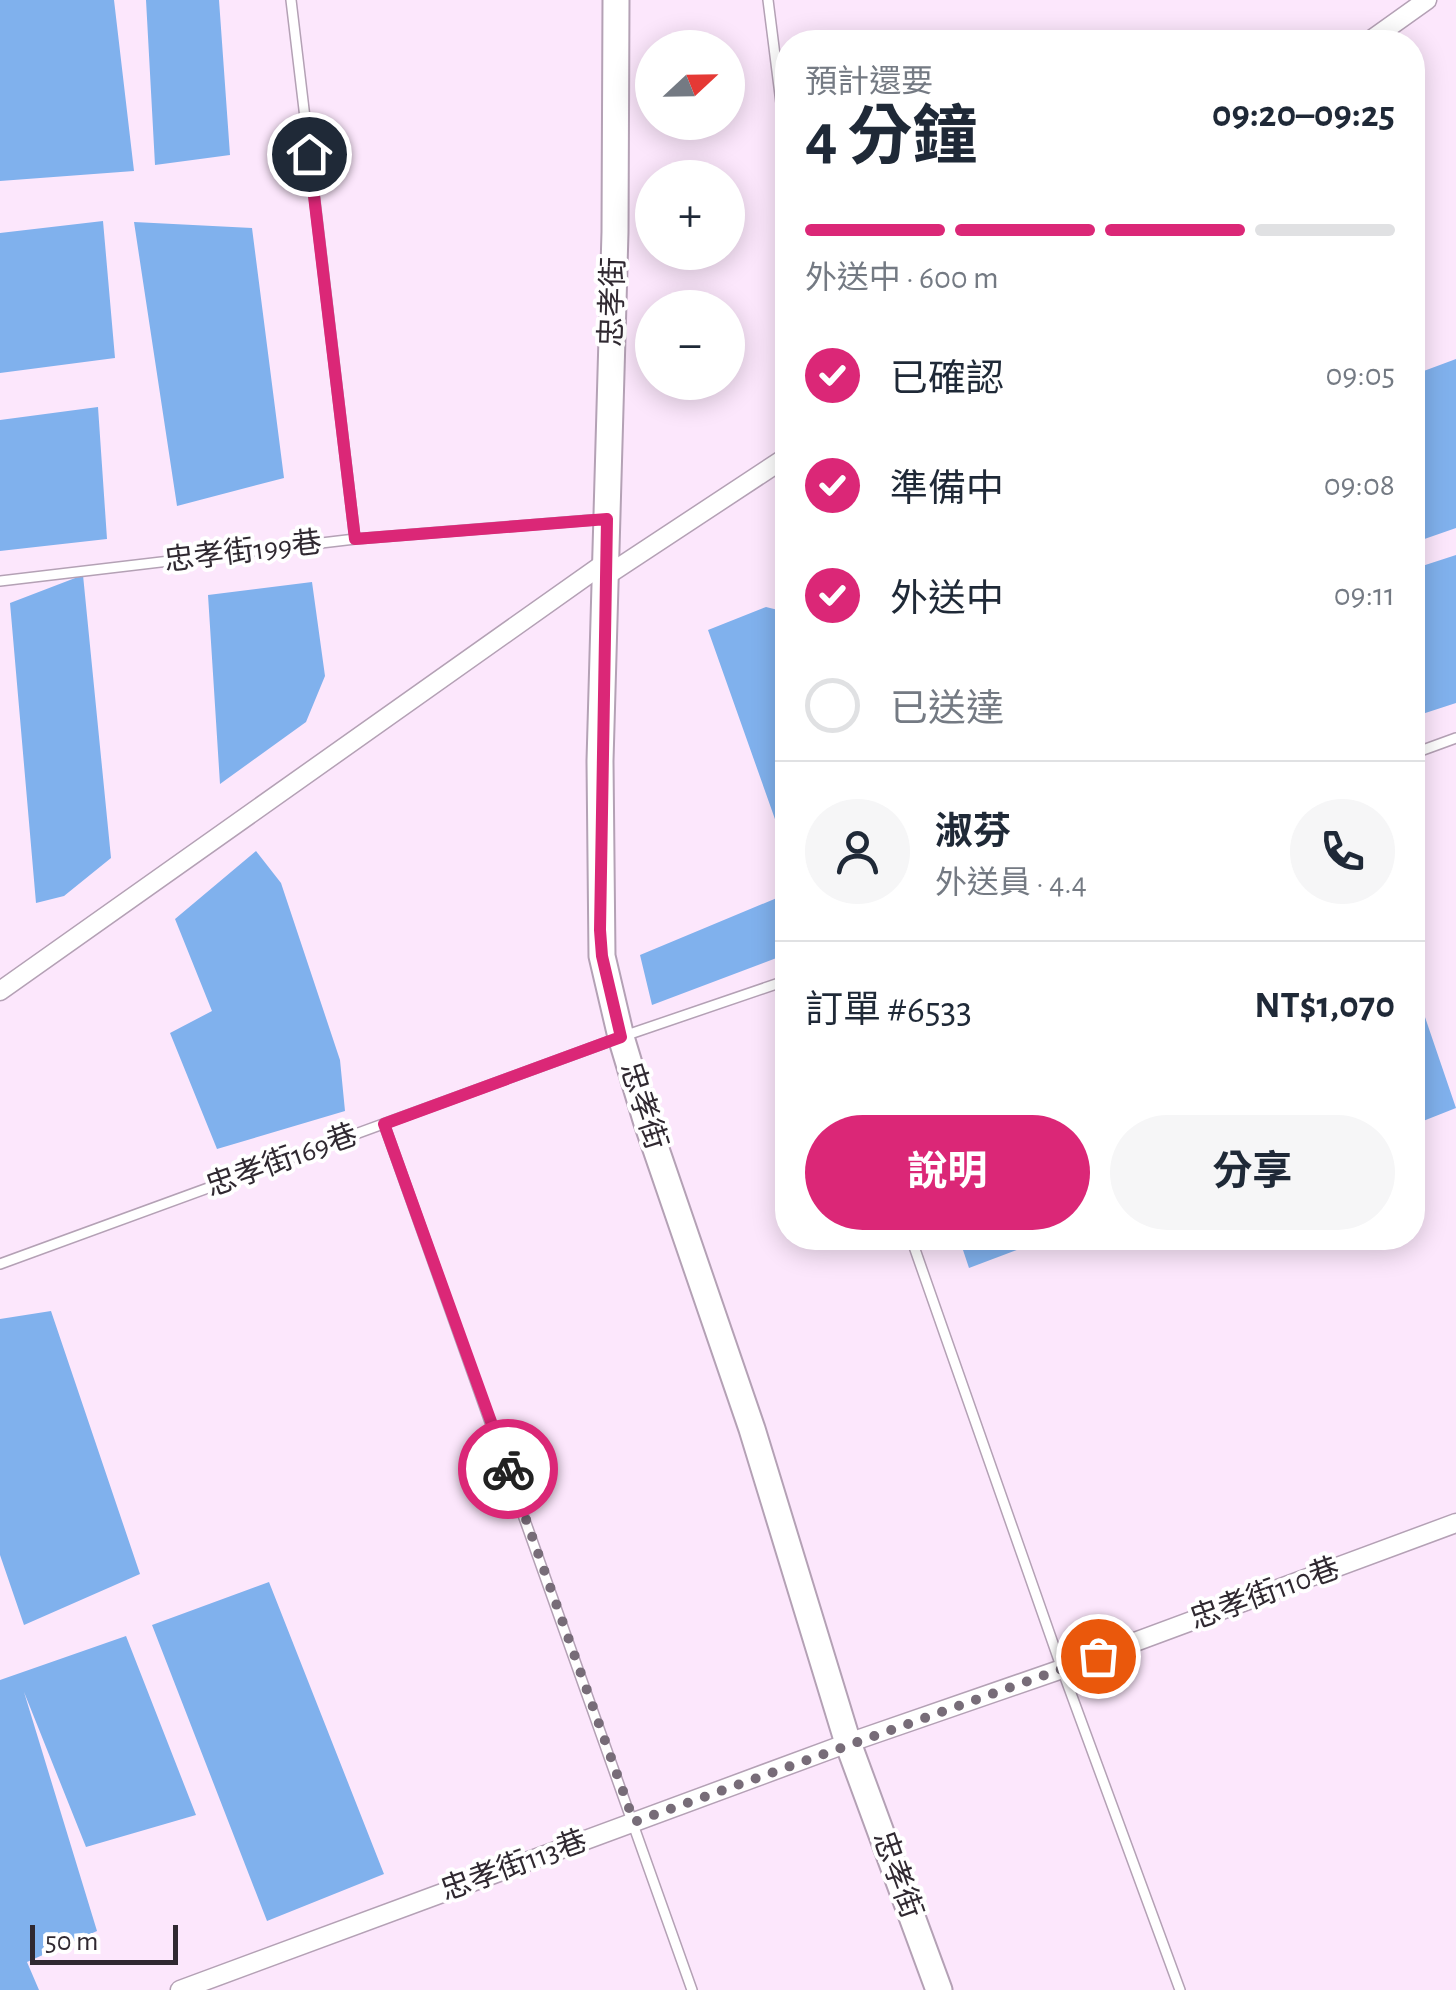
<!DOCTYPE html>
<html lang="zh-TW">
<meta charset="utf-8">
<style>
body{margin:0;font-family:"Alegreya Sans","Noto Sans TC",sans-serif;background:#f6f6f7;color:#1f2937;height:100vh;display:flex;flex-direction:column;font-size:38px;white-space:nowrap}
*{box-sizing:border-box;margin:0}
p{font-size:32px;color:#747a83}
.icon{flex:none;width:55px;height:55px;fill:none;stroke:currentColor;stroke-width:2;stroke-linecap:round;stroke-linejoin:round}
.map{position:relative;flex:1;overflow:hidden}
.details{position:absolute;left:775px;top:30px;width:650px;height:1220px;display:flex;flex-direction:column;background:#fff;border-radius:40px;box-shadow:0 5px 25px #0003}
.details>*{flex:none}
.needle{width:65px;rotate:68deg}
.fabs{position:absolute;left:635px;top:30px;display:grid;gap:20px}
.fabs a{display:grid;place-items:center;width:110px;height:110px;border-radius:50%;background:#fff;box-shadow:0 5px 25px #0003;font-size:50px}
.scale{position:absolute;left:30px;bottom:25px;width:148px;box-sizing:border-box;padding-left:10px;border:5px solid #302931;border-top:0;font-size:28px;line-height:35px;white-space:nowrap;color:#302931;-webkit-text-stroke:8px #fff;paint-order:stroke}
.pin{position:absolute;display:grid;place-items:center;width:85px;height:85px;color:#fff;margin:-42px;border:5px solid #fff;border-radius:50%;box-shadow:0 2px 10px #0007}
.courier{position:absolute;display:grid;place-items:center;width:100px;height:100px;margin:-50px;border:8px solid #db2777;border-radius:50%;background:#fff;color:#222;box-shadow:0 2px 12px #0007}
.head em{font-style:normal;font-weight:700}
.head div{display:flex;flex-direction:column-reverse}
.head{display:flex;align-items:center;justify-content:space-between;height:170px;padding:0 30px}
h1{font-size:65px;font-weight:700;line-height:75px}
.bar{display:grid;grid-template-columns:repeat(4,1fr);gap:15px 10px;align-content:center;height:120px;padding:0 30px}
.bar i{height:12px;border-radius:8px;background:#e0e1e3}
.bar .active{background:#db2777}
.bar p{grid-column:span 4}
.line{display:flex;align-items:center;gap:25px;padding:0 30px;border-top:2px solid #e0e1e3}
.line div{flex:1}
.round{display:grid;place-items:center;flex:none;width:105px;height:105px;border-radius:52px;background:#f6f6f7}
ol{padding:0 30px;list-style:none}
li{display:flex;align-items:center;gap:30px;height:110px}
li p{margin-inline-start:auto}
li .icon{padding:10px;border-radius:50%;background:#db2777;color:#fff;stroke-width:4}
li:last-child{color:#747a83}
li i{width:55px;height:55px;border:5px solid #e0e1e3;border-radius:50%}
.button{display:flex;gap:20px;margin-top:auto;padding:20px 30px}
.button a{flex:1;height:115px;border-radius:60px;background:#db2777;color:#fff;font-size:40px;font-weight:700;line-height:115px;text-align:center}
.button a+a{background:#f6f6f7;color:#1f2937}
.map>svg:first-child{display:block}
.water{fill:#80b1ed}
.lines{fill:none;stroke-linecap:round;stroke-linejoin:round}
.lane-casing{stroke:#b4a1b5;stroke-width:12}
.street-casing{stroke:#b4a1b5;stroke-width:21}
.secondary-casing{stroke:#b4a1b5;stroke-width:29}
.lane{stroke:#fff;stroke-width:9}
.street{stroke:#fff;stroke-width:18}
.secondary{stroke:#fff;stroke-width:25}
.done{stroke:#776c78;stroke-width:10;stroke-dasharray:0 18}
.route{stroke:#db2777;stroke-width:12}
.labels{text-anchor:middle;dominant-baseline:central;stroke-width:8;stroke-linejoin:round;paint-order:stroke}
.street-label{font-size:30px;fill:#302931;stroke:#fff}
</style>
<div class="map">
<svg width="1456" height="1990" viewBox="0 0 1456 1990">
<rect width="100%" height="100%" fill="#fce7fc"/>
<path class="water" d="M0 0H114L134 171 0 181Z
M146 0H219L230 155 155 165Z
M103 221 115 358 0 373V233Z
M134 222 252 228 284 478 177 506Z
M1456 359V528L1413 543V375Z
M98 407 107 539 0 551V420Z
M1456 555V703L1413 717V569Z
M83 575 111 858 64 896 36 903 10 603Z
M312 582 325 676 306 722 220 784 208 595Z
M766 607 782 611 787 625V853L708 630Z
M256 851 281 883 340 1060 345 1111 217 1149 170 1033 212 1011 175 919Z
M784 895 787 905V954L652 1005 640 955Z
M1412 979 1456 1108 1413 1125H1412Z
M959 1238H1015L1019 1249 969 1268Z
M51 1311 140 1574 24 1625 0 1555V1319Z
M269 1582 384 1874 267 1921 152 1625Z
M126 1636 196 1815 86 1847 24 1692 97 1931 27 1962 39 1990H0V1680Z"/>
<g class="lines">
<g class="lane-casing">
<path id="lane" d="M291 0 355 539
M768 0 788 158
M0 581 355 539 604 519
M1412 754 1456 738
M384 1124 692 1990
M911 1238 1062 1669 1180 1990
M0 1264 621 1037 788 980"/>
</g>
<g class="street-casing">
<path id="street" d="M1368 42 1427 0
M606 576 788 456
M0 991 606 562
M180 1990 848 1743 1062 1669 1456 1523"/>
</g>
<g class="secondary-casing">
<path id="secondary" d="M616 0 615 232 600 761 602 956 621 1037 646 1120 752 1429 848 1743 939 1990"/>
</g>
<use href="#lane" class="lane"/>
<use href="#street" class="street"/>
<use href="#secondary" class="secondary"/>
</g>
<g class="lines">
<path class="done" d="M508 1469 634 1822 1098 1656"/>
<path class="route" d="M309 154 355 539 607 519 600 930 602 956 621 1037 384 1124 508 1469"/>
</g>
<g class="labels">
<g class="street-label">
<text transform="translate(613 302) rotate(-88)">忠孝街</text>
<text transform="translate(243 552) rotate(-7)">忠孝街199巷</text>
<text transform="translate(643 1106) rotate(72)">忠孝街</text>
<text transform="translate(282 1161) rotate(-20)">忠孝街169巷</text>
<text transform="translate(1265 1594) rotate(-20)">忠孝街110巷</text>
<text transform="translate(514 1866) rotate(-20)">忠孝街113巷</text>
<text transform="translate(897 1875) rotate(70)">忠孝街</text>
</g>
</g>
</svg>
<div class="fabs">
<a><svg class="needle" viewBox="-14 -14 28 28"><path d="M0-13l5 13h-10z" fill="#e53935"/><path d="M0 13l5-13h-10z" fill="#747a83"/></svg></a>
<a>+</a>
<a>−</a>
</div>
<div class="scale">50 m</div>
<div class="pin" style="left:1098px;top:1656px;background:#ea580c"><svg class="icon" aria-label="bag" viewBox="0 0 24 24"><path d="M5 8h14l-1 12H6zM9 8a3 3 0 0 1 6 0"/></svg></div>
<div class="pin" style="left:309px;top:154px;background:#1f2937"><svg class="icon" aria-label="home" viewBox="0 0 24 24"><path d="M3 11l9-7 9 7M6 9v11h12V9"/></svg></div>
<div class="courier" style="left:508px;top:1469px"><svg class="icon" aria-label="bike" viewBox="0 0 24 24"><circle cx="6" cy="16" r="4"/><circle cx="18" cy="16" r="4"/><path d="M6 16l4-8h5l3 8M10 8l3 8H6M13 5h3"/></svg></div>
<section class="details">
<div class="head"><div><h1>4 分鐘</h1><p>預計還要</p></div><em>09:20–09:25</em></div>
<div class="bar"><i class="active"></i><i class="active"></i><i class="active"></i><i></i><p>外送中 · 600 m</p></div>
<ol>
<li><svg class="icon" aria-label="check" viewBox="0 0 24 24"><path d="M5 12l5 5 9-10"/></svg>已確認<p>09:05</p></li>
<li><svg class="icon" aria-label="check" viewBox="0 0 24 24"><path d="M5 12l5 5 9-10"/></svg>準備中<p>09:08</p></li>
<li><svg class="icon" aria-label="check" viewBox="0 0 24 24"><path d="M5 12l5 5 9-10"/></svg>外送中<p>09:11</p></li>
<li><i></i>已送達</li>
</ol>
<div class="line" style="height:180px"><a class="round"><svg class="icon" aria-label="person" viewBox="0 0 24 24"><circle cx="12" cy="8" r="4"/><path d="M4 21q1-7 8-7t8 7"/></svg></a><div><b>淑芬</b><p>外送員 · 4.4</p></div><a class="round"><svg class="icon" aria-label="phone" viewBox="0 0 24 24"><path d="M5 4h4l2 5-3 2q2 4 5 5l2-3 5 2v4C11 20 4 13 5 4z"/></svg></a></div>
<div class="line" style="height:130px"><div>訂單 #6533</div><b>NT$1,070</b></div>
<div class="button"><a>說明</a><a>分享</a></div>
</section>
</div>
